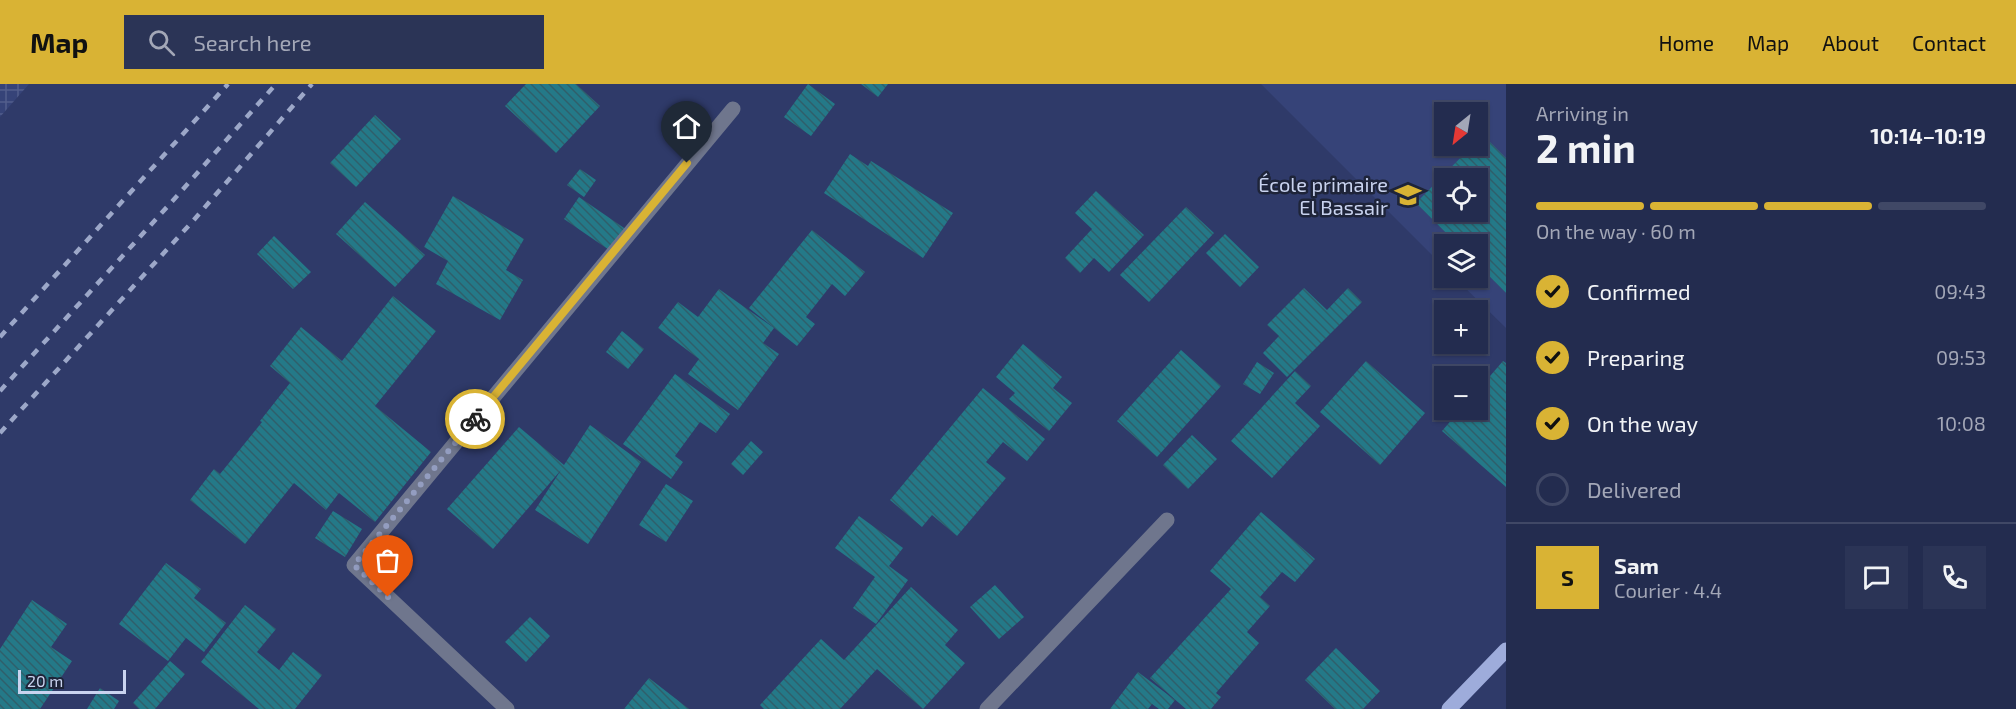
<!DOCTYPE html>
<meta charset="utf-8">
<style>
body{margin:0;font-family:"Exo 2",sans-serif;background:#2b3456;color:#f1f3f6;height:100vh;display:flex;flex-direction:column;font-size:22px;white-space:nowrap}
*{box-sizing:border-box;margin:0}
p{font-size:20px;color:#a3a7b7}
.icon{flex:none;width:33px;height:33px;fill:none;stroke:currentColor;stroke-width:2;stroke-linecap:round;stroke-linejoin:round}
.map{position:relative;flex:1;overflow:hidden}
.panel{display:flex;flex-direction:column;background:#232c4f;width:510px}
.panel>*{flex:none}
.needle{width:39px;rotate:210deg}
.tools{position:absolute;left:1434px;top:18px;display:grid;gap:12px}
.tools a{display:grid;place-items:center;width:54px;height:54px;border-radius:0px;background:#232c4f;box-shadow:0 2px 4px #0004,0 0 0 2px #404866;font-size:30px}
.scale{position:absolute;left:18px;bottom:15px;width:108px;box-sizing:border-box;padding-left:6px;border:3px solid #c9d3ef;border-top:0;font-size:16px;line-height:21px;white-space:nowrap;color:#c9d3ef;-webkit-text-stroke:4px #1e2439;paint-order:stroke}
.pin{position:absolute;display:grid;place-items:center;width:51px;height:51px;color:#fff;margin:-62px -26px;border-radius:50% 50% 50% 0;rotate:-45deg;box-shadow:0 0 6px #0007}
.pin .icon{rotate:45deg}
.courier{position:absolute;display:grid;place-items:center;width:60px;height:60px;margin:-30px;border:4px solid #d9b334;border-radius:50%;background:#fff;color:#222;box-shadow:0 2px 8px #0007}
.overview em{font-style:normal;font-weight:700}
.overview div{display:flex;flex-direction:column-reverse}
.overview{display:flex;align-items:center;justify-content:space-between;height:102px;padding:0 30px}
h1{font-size:39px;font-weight:700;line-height:45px}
.bar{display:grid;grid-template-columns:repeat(4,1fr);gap:9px 6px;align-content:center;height:72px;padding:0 30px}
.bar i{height:8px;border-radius:4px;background:#404866}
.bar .current{background:#d9b334}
.bar p{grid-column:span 4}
.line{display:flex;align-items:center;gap:15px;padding:0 30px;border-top:2px solid #404866}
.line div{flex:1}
.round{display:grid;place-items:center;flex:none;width:63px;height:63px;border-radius:0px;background:#2b3456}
ol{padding:0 30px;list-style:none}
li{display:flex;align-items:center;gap:18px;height:66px}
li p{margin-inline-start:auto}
li .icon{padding:6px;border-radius:50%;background:#d9b334;color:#111;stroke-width:4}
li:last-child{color:#a3a7b7}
li i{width:33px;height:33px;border:3px solid #404866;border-radius:50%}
header{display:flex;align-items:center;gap:36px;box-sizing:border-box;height:84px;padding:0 30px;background:#d9b334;color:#111}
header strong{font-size:28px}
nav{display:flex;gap:33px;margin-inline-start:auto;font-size:21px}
.search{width:420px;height:54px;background:#2b3456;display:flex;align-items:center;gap:15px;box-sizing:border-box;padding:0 21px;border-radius:0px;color:#a3a7b7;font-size:22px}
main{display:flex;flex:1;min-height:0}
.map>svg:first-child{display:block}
.built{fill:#364378;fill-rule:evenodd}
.industrial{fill:url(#industrial-grid)}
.building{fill:url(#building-back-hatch);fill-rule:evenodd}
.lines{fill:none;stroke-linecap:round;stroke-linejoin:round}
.minor{stroke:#6f768d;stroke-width:15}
.major{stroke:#9eacdb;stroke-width:15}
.rail{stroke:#9ca7c8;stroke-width:4.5;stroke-dasharray:8 8;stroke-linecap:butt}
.done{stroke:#939dc0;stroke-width:6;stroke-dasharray:0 10.8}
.route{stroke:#d9b334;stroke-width:8}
.labels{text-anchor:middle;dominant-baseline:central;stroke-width:5;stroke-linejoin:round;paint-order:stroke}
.poi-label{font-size:20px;fill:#c9d3ef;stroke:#1e2439;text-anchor:end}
</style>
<header>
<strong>Map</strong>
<div class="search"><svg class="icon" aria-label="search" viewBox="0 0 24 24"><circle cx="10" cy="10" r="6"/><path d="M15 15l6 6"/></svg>Search here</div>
<nav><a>Home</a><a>Map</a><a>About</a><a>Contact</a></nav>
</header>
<main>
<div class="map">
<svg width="1506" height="625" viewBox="0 0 1506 625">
<defs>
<pattern id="industrial-grid" width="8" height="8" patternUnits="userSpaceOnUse" patternTransform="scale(1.5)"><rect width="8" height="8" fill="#364378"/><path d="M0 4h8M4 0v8" fill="none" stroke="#525d8c"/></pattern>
<pattern id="building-back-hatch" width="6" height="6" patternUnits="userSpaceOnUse" patternTransform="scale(1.5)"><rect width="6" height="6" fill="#247988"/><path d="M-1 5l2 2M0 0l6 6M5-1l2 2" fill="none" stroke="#2f5f6b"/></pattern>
</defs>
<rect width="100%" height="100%" fill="#2f3a69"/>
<path class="built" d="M1261 0H1506V244L1455 194H1478V160H1444V183ZM1444 28H1478V62H1444ZM1444 94H1478V128H1444Z"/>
<path class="industrial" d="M0 0H29L0 33Z"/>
<path class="building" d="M526 0H576L600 22 556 69 505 22Z
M808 0 835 20 811 52 784 33Z
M861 0H888L878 13Z
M375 31 401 55 356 103 330 79Z
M1483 51 1506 74V209L1478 181V160H1457L1416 119 1472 62H1478V56ZM1444 94H1478V128H1444Z
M850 70 868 82 871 77 953 129 923 174 824 109Z
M580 85 596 96 584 113 567 101Z
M1096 107 1144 151 1109 188 1094 174 1080 189 1065 174 1092 145 1075 129Z
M453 112 524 155 506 186 523 196 500 236 436 200 448 177 424 163Z
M579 113 627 146 612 168 564 135Z
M365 118 425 171 395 203 336 150Z
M1186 123 1214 149 1149 218 1120 191Z
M812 146 865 188 845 212 832 200 806 233 815 240 797 262 749 224Z
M1225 150 1259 183 1240 203 1206 169Z
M274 152 311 188 293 205 257 170Z
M1304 204 1327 226 1348 204 1362 218 1287 293 1263 269 1279 252 1267 241Z
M719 205 774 244 763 259 779 270 738 326 688 290 699 275 658 244 678 218 698 233Z
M393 212 436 247 375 322 431 368 375 438 339 409 326 426 294 399 245 460 190 416 214 385 220 390 262 338 260 337 290 299 270 282 301 243 342 277Z
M622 247 644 265 628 285 606 268Z
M1023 260 1062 293 1053 304 1072 319 1049 347 1009 315 1015 309 996 293Z
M1181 266 1221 302 1157 373 1117 337Z
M1366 277 1425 329 1380 381 1320 328Z
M1503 277 1506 279V403L1442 347 1460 326H1478V306Z
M1257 278 1274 289 1260 310 1243 300Z
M1295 287 1311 302 1295 319 1320 342 1272 394 1231 357Z
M675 290 730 330 716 349 700 338 675 372 683 378 671 395 623 360Z
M983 304 1045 355 1027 377 1003 358 986 378 1006 394 957 452 932 431 922 443 890 416Z
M590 341 641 378 588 460 535 426 561 386 493 465 447 425 519 343 564 381Z
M1192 351 1217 375 1188 405 1163 381Z
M751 357 763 368 743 391 731 380Z
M666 400 693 417 666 458 639 441Z
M333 427 362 445 345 473 315 454Z
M1261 428 1315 475 1295 498 1282 488 1260 513 1270 522 1247 548 1259 559 1216 609 1221 613 1211 625H1186L1150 594 1231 505 1210 487Z
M859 432 903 464 889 482 908 496 876 540 853 524 875 493 835 464Z
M166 479 201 505 194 514 226 539 204 568 186 554 168 577 119 540Z
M995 501 1024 533 999 555 970 523Z
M911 503 958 546 945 561 965 579 923 625 877 585 840 625H764L760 621 821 555 844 576Z
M32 516 67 540 51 563 72 577 40 625H0V565Z
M245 521 276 545 257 568 279 586 293 568 322 591 295 625H259L201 578Z
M530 533 550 552 526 578 505 558Z
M1336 564 1380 607 1363 625H1335L1305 596Z
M170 577 185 590 155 625H139L133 619Z
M1138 588 1175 616 1168 625H1159L1152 620 1148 625H1110Z
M649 594 689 625H624Z
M100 604 119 617 114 625H87Z"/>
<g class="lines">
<path class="minor" d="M507 625 354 481 733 25
M987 625 1167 436"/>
<path class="major" d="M1449 625 1506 566"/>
<path class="rail" d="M0 253 228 0
M0 307 177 112 276 0
M0 349 192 138 312 0"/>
</g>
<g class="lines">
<path class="done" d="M388 513 354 481 475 335"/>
<path class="route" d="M475 335 687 79"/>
</g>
<defs>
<g id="school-bare" transform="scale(2.07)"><path d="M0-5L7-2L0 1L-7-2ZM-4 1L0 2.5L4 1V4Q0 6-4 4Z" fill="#d9b334" stroke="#1e2439" stroke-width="2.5" paint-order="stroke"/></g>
</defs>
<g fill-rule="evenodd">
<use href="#school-bare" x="1408" y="111"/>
</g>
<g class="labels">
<g class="poi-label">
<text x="1388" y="100">École primaire<tspan x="1388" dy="23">El Bassair</tspan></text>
</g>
</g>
</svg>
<div class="tools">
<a><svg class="needle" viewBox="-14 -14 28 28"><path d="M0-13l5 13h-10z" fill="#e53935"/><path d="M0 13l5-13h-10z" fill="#a3a7b7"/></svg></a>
<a><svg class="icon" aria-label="locate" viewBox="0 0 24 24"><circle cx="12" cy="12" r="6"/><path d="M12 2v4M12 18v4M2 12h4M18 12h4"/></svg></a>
<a><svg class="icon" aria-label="layers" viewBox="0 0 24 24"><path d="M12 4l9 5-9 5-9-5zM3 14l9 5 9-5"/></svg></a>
<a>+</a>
<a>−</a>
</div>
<div class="scale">20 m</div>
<div class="pin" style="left:388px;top:513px;background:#ea580c"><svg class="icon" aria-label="bag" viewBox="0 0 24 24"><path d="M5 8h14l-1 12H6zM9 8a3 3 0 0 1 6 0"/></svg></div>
<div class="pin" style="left:687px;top:79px;background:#1f2937"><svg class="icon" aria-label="home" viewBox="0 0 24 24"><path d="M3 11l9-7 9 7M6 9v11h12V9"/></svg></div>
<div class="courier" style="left:475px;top:335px"><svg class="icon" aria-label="bike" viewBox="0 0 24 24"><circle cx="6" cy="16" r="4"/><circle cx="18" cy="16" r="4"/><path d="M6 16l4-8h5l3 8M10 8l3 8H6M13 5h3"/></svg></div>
</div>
<section class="panel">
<div class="overview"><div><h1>2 min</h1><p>Arriving in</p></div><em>10:14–10:19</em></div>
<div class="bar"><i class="current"></i><i class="current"></i><i class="current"></i><i></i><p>On the way · 60 m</p></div>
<ol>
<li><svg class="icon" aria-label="check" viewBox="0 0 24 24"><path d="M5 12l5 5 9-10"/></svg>Confirmed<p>09:43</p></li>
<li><svg class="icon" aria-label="check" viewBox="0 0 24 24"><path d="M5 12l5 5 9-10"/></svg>Preparing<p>09:53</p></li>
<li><svg class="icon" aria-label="check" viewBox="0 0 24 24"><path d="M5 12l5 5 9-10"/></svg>On the way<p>10:08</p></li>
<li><i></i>Delivered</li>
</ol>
<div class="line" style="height:108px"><b class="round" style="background:#d9b334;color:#111">S</b><div><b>Sam</b><p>Courier · 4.4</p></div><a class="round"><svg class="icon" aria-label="chat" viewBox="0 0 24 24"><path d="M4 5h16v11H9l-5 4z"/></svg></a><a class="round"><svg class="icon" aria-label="phone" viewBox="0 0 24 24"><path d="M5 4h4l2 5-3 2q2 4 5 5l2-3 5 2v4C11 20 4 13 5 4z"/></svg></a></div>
</section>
</main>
